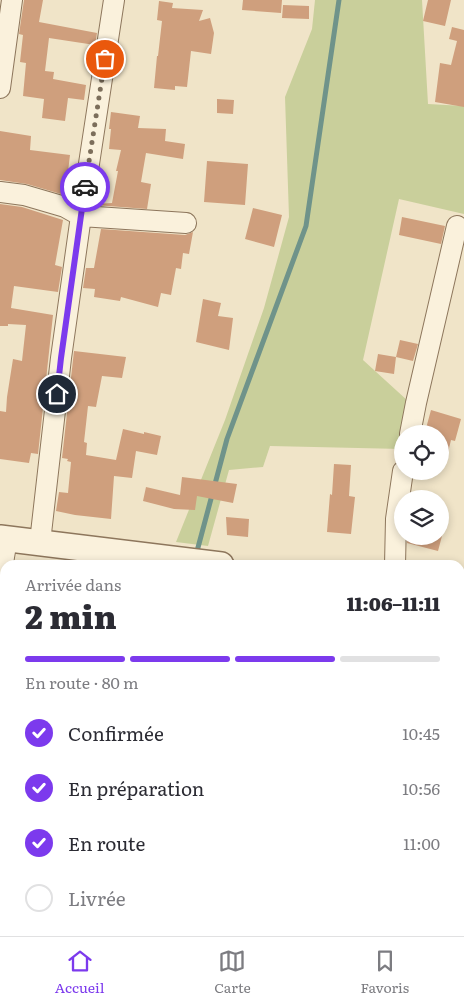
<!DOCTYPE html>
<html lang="fr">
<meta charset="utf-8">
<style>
body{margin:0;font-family:Literata,serif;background:#f2f2f3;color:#2b2b33;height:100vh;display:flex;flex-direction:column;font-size:19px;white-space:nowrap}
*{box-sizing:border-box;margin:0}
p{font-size:16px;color:#7c7c81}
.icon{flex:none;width:28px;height:28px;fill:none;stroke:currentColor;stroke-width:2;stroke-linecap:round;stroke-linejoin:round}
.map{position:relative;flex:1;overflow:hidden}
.details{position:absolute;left:0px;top:560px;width:465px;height:376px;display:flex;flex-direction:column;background:#fff;border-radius:15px 15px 0 0;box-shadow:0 2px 8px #0003}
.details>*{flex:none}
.tools{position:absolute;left:394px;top:425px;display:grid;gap:10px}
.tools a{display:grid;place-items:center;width:55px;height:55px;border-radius:50%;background:#fff;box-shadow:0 2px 8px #0003;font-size:25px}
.pin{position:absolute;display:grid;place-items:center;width:42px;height:42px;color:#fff;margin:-21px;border:2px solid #fff;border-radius:50%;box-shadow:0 1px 5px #0007}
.courier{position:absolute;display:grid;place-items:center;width:50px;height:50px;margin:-25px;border:4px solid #7c3aed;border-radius:50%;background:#fff;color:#222;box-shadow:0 1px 6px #0007}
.headline em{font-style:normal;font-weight:800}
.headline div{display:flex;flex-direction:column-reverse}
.headline{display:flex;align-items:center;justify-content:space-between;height:85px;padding:0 25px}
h1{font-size:32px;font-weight:800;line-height:38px}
.bar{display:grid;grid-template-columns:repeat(4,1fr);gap:8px 5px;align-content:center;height:60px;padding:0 25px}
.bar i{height:6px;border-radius:4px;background:#e1e1e2}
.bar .selected{background:#7c3aed}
.bar p{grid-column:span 4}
ol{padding:0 25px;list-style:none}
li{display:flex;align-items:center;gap:15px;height:55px}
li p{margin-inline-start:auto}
li .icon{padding:5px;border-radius:50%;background:#7c3aed;color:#fff;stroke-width:4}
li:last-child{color:#7c7c81}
li i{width:28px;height:28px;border:2px solid #e1e1e2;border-radius:50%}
.menu{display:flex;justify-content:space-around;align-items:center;height:70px;border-top:1px solid #e1e1e2;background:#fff;font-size:14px;color:#7c7c81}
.menu a{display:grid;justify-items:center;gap:2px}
.menu .selected{color:#7c3aed}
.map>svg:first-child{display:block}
.green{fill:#c9cf9b}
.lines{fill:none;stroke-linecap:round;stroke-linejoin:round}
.stream{stroke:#6f938a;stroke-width:5}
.building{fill:#cf9f7d}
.minor-casing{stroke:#8d765c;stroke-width:22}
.tertiary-casing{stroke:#8d765c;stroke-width:28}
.minor{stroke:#faf1dc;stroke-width:20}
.tertiary{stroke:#faf1dc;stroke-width:25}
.done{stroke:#7c6e5b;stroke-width:5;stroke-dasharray:0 9}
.route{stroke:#7c3aed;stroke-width:6}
</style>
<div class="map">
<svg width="464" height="936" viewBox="0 0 464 936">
<rect width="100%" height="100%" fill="#f0e4c8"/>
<path class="green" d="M315 0H422L428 104 464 106V214L399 199 363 360 408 401 402 434V449L270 446 263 467 229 470 208 546 176 542 225 420 264 308 289 217 285 97 312 29Z"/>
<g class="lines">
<path class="stream" d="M196 555 227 439 306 226 339 0
M65 936 67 931"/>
</g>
<path class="building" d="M24 0H43L39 22 97 33 95 45 49 38 45 71 54 72 53 79 86 85 84 100 68 98 65 121 42 118 44 99 23 96 26 63 20 62 23 35 19 34Z
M243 0H282L281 13 242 10Z
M428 0H451L445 26 423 21Z
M159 1 173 3 172 8 203 10 199 21 210 18 214 33 211 54 191 51 187 87 175 86V90L154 88 157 56H158L162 21 157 20Z
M283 5 309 6V19L282 18Z
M452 27 464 30V107L435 102 440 63 451 65 457 41 449 39Z
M217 99 234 100 233 114 217 113Z
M111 112 140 116 138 128 166 129 165 141 185 144 183 159 146 153 141 182 151 184 147 209 95 205V204L112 203 118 171H116L121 150 109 149 111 129H109Z
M0 131 31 136 30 150 70 155 67 180H72L71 197 27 184 0 180Z
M207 161 248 164 245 205 204 202Z
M0 204 22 207 63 220 55 265 62 267 58 292 14 286 11 308 53 315 38 454 31 453 29 463 0 459V411L6 412 7 397 13 359 22 361 26 325 8 324V326H0Z
M253 208 282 215 274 247 245 239Z
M402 217 445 226 441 244 399 235Z
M101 229 185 235 193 232 189 254 183 253 181 269 176 268 171 295 161 293 158 307 121 297 120 301 94 297 95 289 83 288 86 268H94Z
M203 299 221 303 218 316 233 318 229 350 196 342Z
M400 340 418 344 413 361 396 357Z
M74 351 126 357 122 378 102 376 96 407 88 406 84 442 87 443 86 455 116 460 123 429 144 434V432L161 436 157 455 136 451 132 478 114 476 111 519 75 515 56 511 59 492 68 493 71 462 67 461 68 459 62 458Z
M378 354 396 357 394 374 375 371Z
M431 410 461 419 455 441 451 440 445 465H440V434H430L425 432Z
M334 464 351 465 349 496 355 497 351 534 327 532 330 494 332 495Z
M182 477 237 484 233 503 197 496 195 510 174 509 143 501 146 487 180 495Z
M226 517 249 519 248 537 227 535Z
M408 536H442L438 551 407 543Z"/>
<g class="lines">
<g class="minor-casing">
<path id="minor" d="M0 88 12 0
M0 192 24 195 65 207 81 216 186 223
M410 434 416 403 457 226
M40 542 61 358 81 216 114 0
M395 565 396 519 403 471
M0 581 7 539
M460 772 464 739
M321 936 322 931
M440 936V931"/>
</g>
<g class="tertiary-casing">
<path id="tertiary" d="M0 538 221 565
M460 592 464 593"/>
</g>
<use href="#minor" class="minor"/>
<use href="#tertiary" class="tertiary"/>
</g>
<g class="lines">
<path class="done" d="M85 187 105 59"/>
<path class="route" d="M57 394 61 358 85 187"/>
</g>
</svg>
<div class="tools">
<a><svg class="icon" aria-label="locate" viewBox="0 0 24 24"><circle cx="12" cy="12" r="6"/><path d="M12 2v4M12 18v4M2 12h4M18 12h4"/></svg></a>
<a><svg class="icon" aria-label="layers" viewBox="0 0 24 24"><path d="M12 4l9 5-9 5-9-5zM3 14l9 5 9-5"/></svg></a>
</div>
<div class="pin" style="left:105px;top:59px;background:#ea580c"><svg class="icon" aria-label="bag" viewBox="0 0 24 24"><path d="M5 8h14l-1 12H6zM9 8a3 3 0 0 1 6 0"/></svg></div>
<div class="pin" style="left:57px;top:394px;background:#1f2937"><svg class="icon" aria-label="home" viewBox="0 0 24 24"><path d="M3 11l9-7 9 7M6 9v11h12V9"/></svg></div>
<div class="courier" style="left:85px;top:187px"><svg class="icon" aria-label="car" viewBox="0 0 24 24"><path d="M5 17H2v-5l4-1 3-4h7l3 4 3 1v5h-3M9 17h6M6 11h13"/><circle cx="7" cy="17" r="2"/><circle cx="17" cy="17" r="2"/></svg></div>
<section class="details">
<div class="headline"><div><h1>2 min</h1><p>Arrivée dans</p></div><em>11:06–11:11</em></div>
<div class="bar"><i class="selected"></i><i class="selected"></i><i class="selected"></i><i></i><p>En route · 80 m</p></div>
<ol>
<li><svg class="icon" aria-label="check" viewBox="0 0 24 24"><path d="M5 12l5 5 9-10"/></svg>Confirmée<p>10:45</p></li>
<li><svg class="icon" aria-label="check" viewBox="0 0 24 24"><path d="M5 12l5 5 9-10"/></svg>En préparation<p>10:56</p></li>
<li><svg class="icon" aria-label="check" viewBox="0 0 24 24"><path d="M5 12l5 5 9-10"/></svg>En route<p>11:00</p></li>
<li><i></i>Livrée</li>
</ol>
</section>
</div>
<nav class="menu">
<a class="selected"><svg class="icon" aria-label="home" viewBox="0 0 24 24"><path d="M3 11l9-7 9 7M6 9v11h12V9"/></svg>Accueil</a>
<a><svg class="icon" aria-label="map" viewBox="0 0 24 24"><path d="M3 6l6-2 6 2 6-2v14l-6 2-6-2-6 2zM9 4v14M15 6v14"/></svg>Carte</a>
<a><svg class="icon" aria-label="saved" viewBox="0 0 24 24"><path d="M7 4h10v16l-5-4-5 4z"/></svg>Favoris</a>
</nav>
